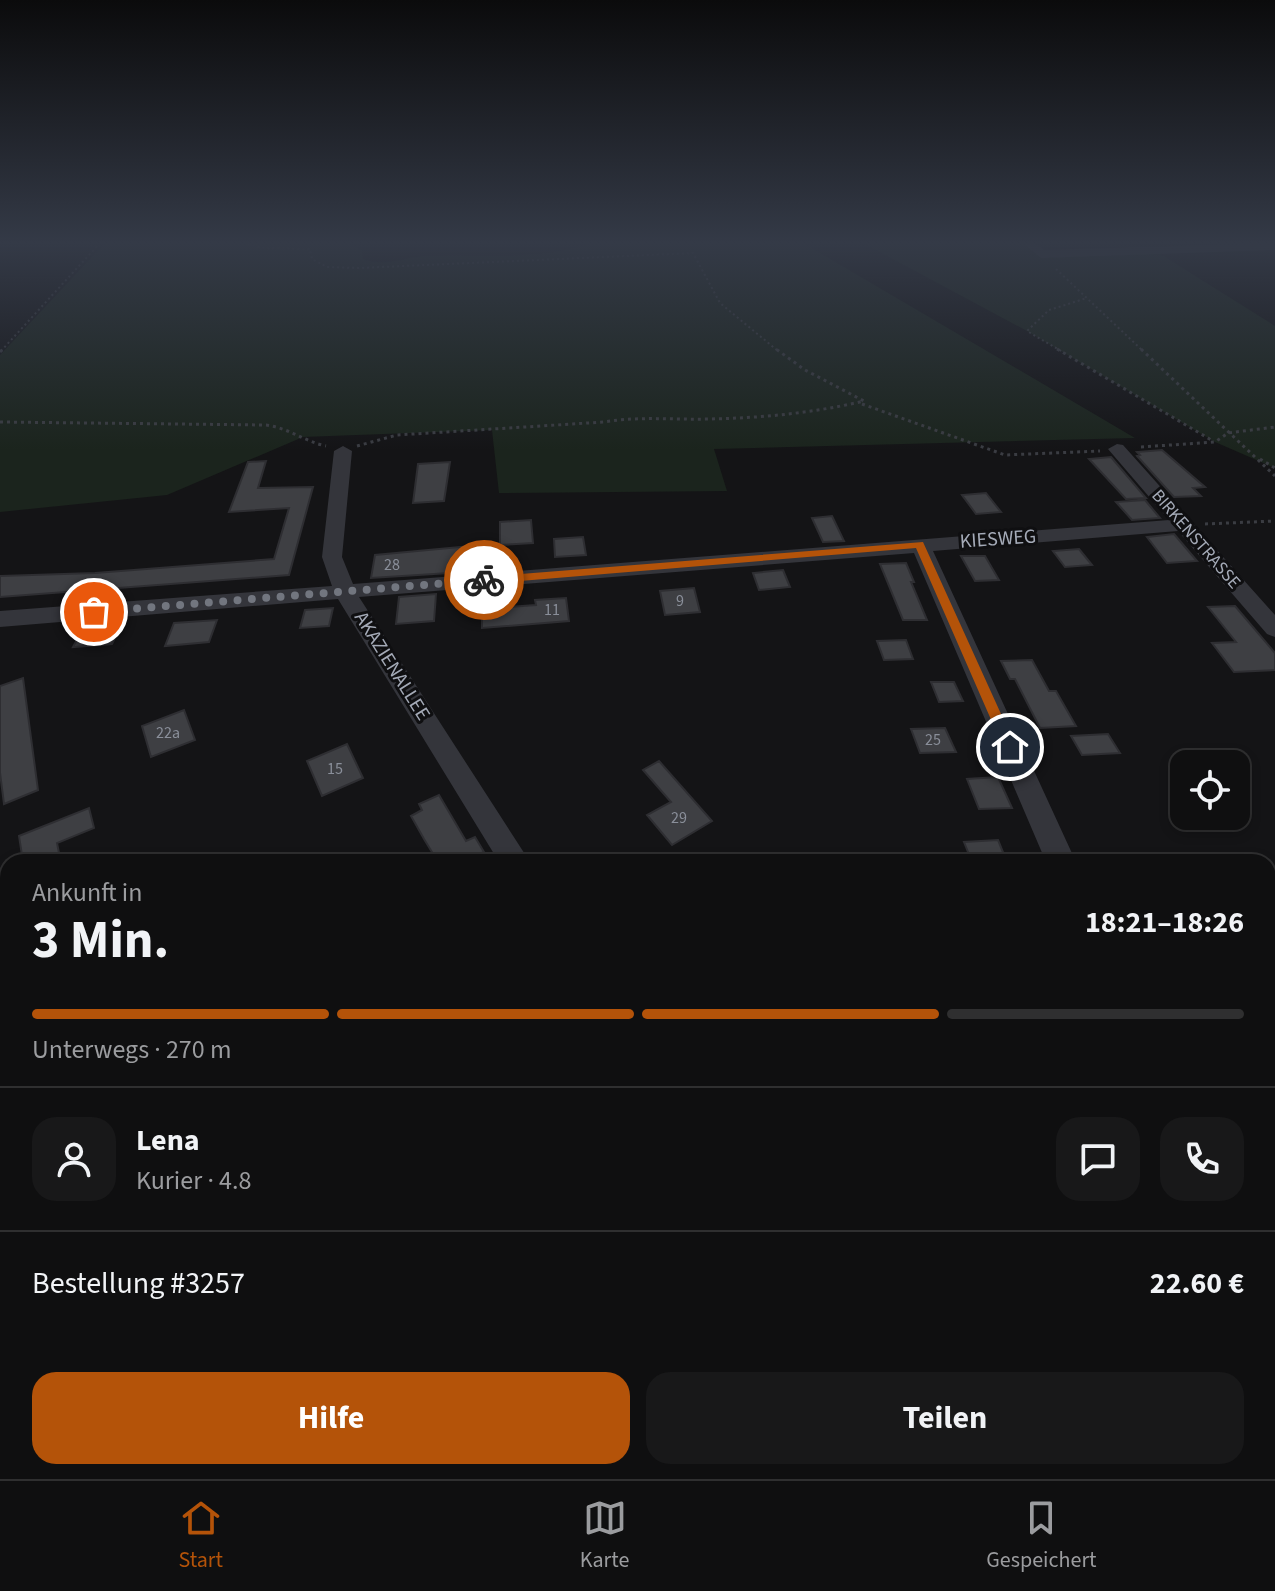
<!DOCTYPE html>
<html lang="de">
<meta charset="utf-8">
<style>
body{margin:0;font-family:"Source Sans 3",sans-serif;background:#181819;color:#f1f3f6;height:100vh;display:flex;flex-direction:column;font-size:30px;white-space:nowrap}
*{box-sizing:border-box;margin:0}
p{font-size:26px;color:#9b9c9f}
.icon{flex:none;width:44px;height:44px;fill:none;stroke:currentColor;stroke-width:2;stroke-linecap:round;stroke-linejoin:round}
.map{position:relative;flex:1;overflow:hidden}
.sheet{position:absolute;left:0px;top:854px;width:1276px;height:626px;display:flex;flex-direction:column;background:#0f0f10;border-radius:24px 24px 0 0;box-shadow:0 4px 12px #0003,0 0 0 2px #2f2f30}
.sheet>*{flex:none}
.fabs{position:absolute;left:1170px;top:750px;display:grid;gap:16px}
.fabs a{display:grid;place-items:center;width:80px;height:80px;border-radius:16px;background:#0f0f10;box-shadow:0 4px 12px #0003,0 0 0 2px #2f2f30;font-size:40px}
.pin{position:absolute;display:grid;place-items:center;width:68px;height:68px;color:#fff;margin:-34px;border:4px solid #fff;border-radius:50%;box-shadow:0 2px 8px #0007}
.courier{position:absolute;display:grid;place-items:center;width:80px;height:80px;margin:-40px;border:6px solid #b45309;border-radius:50%;background:#fff;color:#222;box-shadow:0 2px 10px #0007}
.overview em{font-style:normal;font-weight:700}
.overview div{display:flex;flex-direction:column-reverse}
.overview{display:flex;align-items:center;justify-content:space-between;height:136px;padding:0 32px}
h1{font-size:52px;font-weight:700;line-height:60px}
.bar{display:grid;grid-template-columns:repeat(4,1fr);gap:12px 8px;align-content:center;height:96px;padding:0 32px}
.bar i{height:10px;border-radius:6px;background:#2f2f30}
.bar .current{background:#b45309}
.bar p{grid-column:span 4}
.line{display:flex;align-items:center;gap:20px;padding:0 32px;border-top:2px solid #2f2f30}
.line div{flex:1}
.round{display:grid;place-items:center;flex:none;width:84px;height:84px;border-radius:24px;background:#181819}
.action{display:flex;gap:16px;margin-top:auto;padding:16px 32px}
.action a{flex:1;height:92px;border-radius:24px;background:#b45309;color:#fff;font-size:32px;font-weight:700;line-height:92px;text-align:center}
.action a+a{background:#181819;color:#f1f3f6}
.tab-bar{display:flex;justify-content:space-around;align-items:center;height:112px;border-top:2px solid #2f2f30;background:#0f0f10;font-size:22px;color:#9b9c9f}
.tab-bar a{display:grid;justify-items:center;gap:4px}
.tab-bar .current{color:#b45309}
.map>svg:first-child{display:block}
.green{fill:#1b241d}
.building{fill:#3e3f43;stroke:#2e2e32;stroke-width:2}
.lines{fill:none;stroke-linecap:round;stroke-linejoin:round}
.path-far1{stroke:#3a3c42;stroke-width:2;stroke-dasharray:2 3;stroke-linecap:butt}
.path{stroke:#3a3c42;stroke-width:3;stroke-dasharray:3 4;stroke-linecap:butt}
.street{fill:#34353b;fill-rule:evenodd}
.route{fill:#b45309}
.done{stroke:#72767f;stroke-width:8;stroke-dasharray:0 14.4}
.labels{text-anchor:middle;dominant-baseline:central;stroke-width:6;stroke-linejoin:round;paint-order:stroke}
.number-label{font-size:16px;fill:#8a8f9a}
.far-street-label{font-size:18px;fill:#a4aab7;stroke:#0f0f11}
.street-label{font-size:20px;fill:#a4aab7;stroke:#0f0f11}
</style>
<div class="map">
<svg width="1275" height="1479" viewBox="0 0 1275 1479">
<rect width="100%" height="100%" fill="#141416"/>
<path class="green" d="M105 243H349L362 250 363 259C382 267 404 258 424 256 479 253 538 262 591 243H803L1135 438 714 449 727 491 499 493 492 430 303 437 167 495 0 512V355Z
M863 243H1029L1041 254 1154 250 1275 326V468L1215 442 1027 331Z"/>
<path class="building" d="M1162 450 1205 487 1193 488 1201 496 1174 497 1137 456 1140 455 1137 452Z
M1111 457 1146 498 1126 499 1089 459Z
M266 461 258 488 313 487 289 575 0 597V576L95 573 274 559 289 508 229 512 248 462Z
M450 462 444 501 413 503 418 464Z
M986 493 1001 512 976 514 962 495Z
M1145 500 1160 518 1132 520 1116 502Z
M832 516 844 541 823 542 812 518Z
M531 520 533 543 500 545V522Z
M1174 534 1197 561 1167 563 1147 537Z
M583 537 586 555 555 557 554 539Z
M481 545V571L371 578 375 555Z
M1079 549 1092 565 1065 567 1053 551Z
M961 556H985L999 580 975 581Z
M906 563 914 582H911L927 620H903L880 564Z
M783 570 790 587 759 590 753 573Z
M694 588 700 612 665 615 660 591Z
M436 594 434 621 396 624 399 597Z
M566 598 569 621 482 628V609L536 605 535 600Z
M1235 606 1275 653V670L1234 672 1212 643 1236 642 1208 607Z
M333 608 329 626 300 628 305 610Z
M217 620 209 642 165 646 174 623Z
M122 623 112 644 73 647 84 626Z
M906 640 913 659 884 660 877 641Z
M1032 660 1049 691H1056L1076 726 1040 728 1015 679H1010L1001 661Z
M23 678 38 790 4 804 0 773V686Z
M931 682H954L963 701 939 702Z
M184 710 195 740 151 757 142 726Z
M945 728 956 752 920 753 911 729Z
M1108 734 1120 753 1082 755 1071 736Z
M347 744 363 778 322 796 307 761Z
M659 761 712 821 672 845 647 815 671 802 643 770Z
M998 777 1012 808 979 809 967 779Z
M439 795 466 841 475 837 484 852 475 856 479 862H438L424 839 411 816 422 810 419 804Z
M89 808 94 828 57 843 59 853 39 862H23L19 836Z
M998 840 1007 862H972L964 842Z"/>
<g class="lines">
<path class="path-far1" d="M243 243 262 248 310 249 312 259 327 267 359 268 693 253 720 303 778 351
M1056 269 1143 351
M1 351 100 243
M1061 351 1027 331 1049 310 1087 298"/>
<path class="path" d="M1057 349 1213 441
M1141 349 1275 476
M0 352 3 349
M862 404 1005 455 1100 451
M0 422 266 425C289 428 303 441 326 446
M357 446 397 435 604 422C640 416 673 420 709 419 762 418 813 413 864 401L805 370 776 349
M1141 447 1215 442 1228 433 1275 427
M1260 459 1275 468
M1205 524 1275 521"/>
<path class="street" d="M1023 243H1035L1044 250 1275 243V250L1041 258Z
M1117 444 1123 445 1275 615V637L1267 634 1178 531 933 551 1076 862H1046L914 553 359 597 530 862H499L338 599 0 627V611L332 586 322 557 334 451 343 446 352 451 342 557 353 584 1169 520 1108 449Z
M1268 1034H1275V1068H1268Z
M0 1079 8 1082V1197L0 1194Z
M1268 1275 1275 1278V1332L1268 1329Z
M13 1472H59L61 1479H13Z
M670 1472H716L718 1479H670Z"/>
</g>
<linearGradient id="sky" x2="0" y2="1"><stop stop-color="#0b0b0c"/><stop offset="0.54" stop-color="#343a47"/><stop offset="1" stop-color="#343a47" stop-opacity="0"/></linearGradient>
<rect width="1275" height="450" fill="url(#sky)"/>
<path class="route" d="M923 542 1016 747 1014 750 1010 752 1003 747 916 548 484 584 479 580 484 577Z"/>
<g class="lines">
<path class="done" d="M94 612 484 580"/>
</g>
<g class="labels">
<g class="number-label">
<text x="392" y="565">28</text>
<text x="680" y="601">9</text>
<text x="552" y="610">11</text>
<text x="168" y="733">22a</text>
<text x="933" y="740">25</text>
<text x="335" y="769">15</text>
<text x="679" y="818">29</text>
</g>
<g class="far-street-label">
<text transform="translate(1196 539) rotate(49)">BIRKENSTRASSE</text>
</g>
<g class="street-label">
<text transform="translate(998 539) rotate(-4)">KIESWEG</text>
<text transform="translate(392 666) rotate(58)">AKAZIENALLEE</text>
</g>
</g>
</svg>
<div class="fabs">
<a><svg class="icon" aria-label="locate" viewBox="0 0 24 24"><circle cx="12" cy="12" r="6"/><path d="M12 2v4M12 18v4M2 12h4M18 12h4"/></svg></a>
</div>
<div class="pin" style="left:94px;top:612px;background:#ea580c"><svg class="icon" aria-label="bag" viewBox="0 0 24 24"><path d="M5 8h14l-1 12H6zM9 8a3 3 0 0 1 6 0"/></svg></div>
<div class="pin" style="left:1010px;top:747px;background:#1f2937"><svg class="icon" aria-label="home" viewBox="0 0 24 24"><path d="M3 11l9-7 9 7M6 9v11h12V9"/></svg></div>
<div class="courier" style="left:484px;top:580px"><svg class="icon" aria-label="bike" viewBox="0 0 24 24"><circle cx="6" cy="16" r="4"/><circle cx="18" cy="16" r="4"/><path d="M6 16l4-8h5l3 8M10 8l3 8H6M13 5h3"/></svg></div>
<section class="sheet">
<div class="overview"><div><h1>3 Min.</h1><p>Ankunft in</p></div><em>18:21–18:26</em></div>
<div class="bar"><i class="current"></i><i class="current"></i><i class="current"></i><i></i><p>Unterwegs · 270 m</p></div>
<div class="line" style="height:144px"><a class="round"><svg class="icon" aria-label="person" viewBox="0 0 24 24"><circle cx="12" cy="8" r="4"/><path d="M4 21q1-7 8-7t8 7"/></svg></a><div><b>Lena</b><p>Kurier · 4.8</p></div><a class="round"><svg class="icon" aria-label="chat" viewBox="0 0 24 24"><path d="M4 5h16v11H9l-5 4z"/></svg></a><a class="round"><svg class="icon" aria-label="phone" viewBox="0 0 24 24"><path d="M5 4h4l2 5-3 2q2 4 5 5l2-3 5 2v4C11 20 4 13 5 4z"/></svg></a></div>
<div class="line" style="height:104px"><div>Bestellung #3257</div><b>22.60 €</b></div>
<div class="action"><a>Hilfe</a><a>Teilen</a></div>
</section>
</div>
<nav class="tab-bar">
<a class="current"><svg class="icon" aria-label="home" viewBox="0 0 24 24"><path d="M3 11l9-7 9 7M6 9v11h12V9"/></svg>Start</a>
<a><svg class="icon" aria-label="map" viewBox="0 0 24 24"><path d="M3 6l6-2 6 2 6-2v14l-6 2-6-2-6 2zM9 4v14M15 6v14"/></svg>Karte</a>
<a><svg class="icon" aria-label="saved" viewBox="0 0 24 24"><path d="M7 4h10v16l-5-4-5 4z"/></svg>Gespeichert</a>
</nav>
